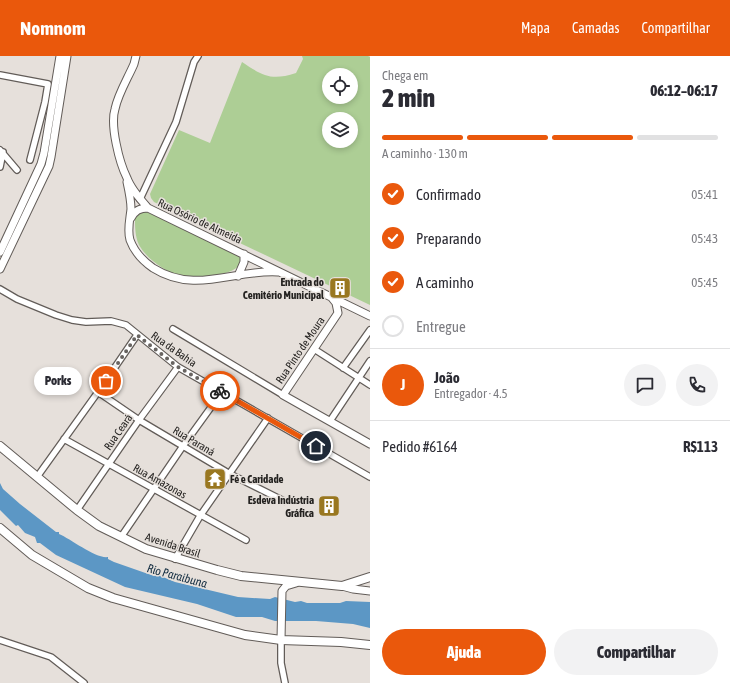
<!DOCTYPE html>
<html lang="pt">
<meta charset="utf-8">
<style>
body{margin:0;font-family:"Asap Condensed",sans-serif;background:#f2f2f3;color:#2b2b33;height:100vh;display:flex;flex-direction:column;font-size:15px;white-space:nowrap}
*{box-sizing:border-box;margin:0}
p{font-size:13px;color:#7c7c81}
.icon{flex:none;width:22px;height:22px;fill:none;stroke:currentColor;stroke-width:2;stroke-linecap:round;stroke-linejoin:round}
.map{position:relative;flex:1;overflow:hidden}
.panel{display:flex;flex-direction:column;background:#fff;width:360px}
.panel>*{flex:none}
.controls{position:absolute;left:322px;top:12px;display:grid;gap:8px}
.controls a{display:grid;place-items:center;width:36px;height:36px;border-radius:50%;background:#fff;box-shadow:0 2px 6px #0003;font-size:20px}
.pin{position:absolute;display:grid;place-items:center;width:34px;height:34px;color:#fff;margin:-17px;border:2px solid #fff;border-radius:50%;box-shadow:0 1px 4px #0007}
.courier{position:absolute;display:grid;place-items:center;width:40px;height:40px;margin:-20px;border:3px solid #ea580c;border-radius:50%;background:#fff;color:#222;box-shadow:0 1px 5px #0007}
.bubble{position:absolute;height:28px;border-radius:14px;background:#fff;box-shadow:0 2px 6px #0003;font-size:13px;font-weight:800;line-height:28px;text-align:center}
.head em{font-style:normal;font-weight:800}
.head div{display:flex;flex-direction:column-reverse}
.head{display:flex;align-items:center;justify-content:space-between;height:68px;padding:0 12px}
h1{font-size:26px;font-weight:800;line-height:30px}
.bar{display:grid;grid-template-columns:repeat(4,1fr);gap:6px 4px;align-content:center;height:48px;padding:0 12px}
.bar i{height:5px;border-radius:3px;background:#e1e1e2}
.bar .current{background:#ea580c}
.bar p{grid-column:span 4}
.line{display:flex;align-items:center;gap:10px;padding:0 12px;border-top:1px solid #e1e1e2}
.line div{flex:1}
.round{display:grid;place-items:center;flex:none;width:42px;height:42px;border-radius:21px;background:#f2f2f3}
ol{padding:0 12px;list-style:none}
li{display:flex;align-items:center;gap:12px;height:44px}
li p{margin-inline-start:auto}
li .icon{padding:4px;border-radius:50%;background:#ea580c;color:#fff;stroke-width:4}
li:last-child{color:#7c7c81}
li i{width:22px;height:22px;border:2px solid #e1e1e2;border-radius:50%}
.action{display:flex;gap:8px;margin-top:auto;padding:8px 12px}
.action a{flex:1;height:46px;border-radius:24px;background:#ea580c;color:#fff;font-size:16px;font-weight:800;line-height:46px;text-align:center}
.action a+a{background:#f2f2f3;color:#2b2b33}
header{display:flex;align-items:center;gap:24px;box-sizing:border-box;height:56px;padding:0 20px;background:#ea580c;color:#fff}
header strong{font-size:19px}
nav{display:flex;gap:22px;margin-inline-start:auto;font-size:14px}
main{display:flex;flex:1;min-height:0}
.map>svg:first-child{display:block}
.green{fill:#adce95;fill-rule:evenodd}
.water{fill:#5c97c5}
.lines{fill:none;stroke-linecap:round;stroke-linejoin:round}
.minor-casing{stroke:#625c58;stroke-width:8}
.major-casing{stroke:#625c58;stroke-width:9}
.highway-casing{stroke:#625c58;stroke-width:10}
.minor{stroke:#fff;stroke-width:5.5}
.major{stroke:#fff;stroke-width:7}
.highway{stroke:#fff;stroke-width:8}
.done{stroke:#686461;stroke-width:4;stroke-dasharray:0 7.2}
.route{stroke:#ea580c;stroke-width:5}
.labels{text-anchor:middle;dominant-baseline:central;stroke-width:3;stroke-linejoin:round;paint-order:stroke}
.street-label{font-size:11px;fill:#242220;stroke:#e6e0db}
.poi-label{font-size:11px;font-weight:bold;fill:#242220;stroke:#e6e0db;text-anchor:end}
.water-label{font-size:12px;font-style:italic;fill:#132d41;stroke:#e6e0db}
</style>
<header>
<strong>Nomnom</strong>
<nav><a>Mapa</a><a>Camadas</a><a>Compartilhar</a></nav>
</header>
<main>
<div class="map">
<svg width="370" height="627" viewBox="0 0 370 627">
<rect width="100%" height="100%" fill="#e6e0db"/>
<path class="green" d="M302 0H368L370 1V249L154 146 151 142 150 138 179 74 210 87 242 6C263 20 271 25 296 17L303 3ZM329 19H351V41H329ZM329 63H351V85H329Z
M141 155H148L240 200 241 208C233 216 226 217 216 219 205 221 191 223 180 220 164 215 147 203 139 189 135 180 135 171 135 162Z"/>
<path class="water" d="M0 427 3 433 20 448 56 476H59V478C71 483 96 503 108 501V503L114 506 154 520 158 519 175 526 238 541 270 543 275 541 295 546 301 545 307 547H340L346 545 370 546V572L353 568 316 565H275L262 561H236L197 548 125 531 56 499 40 487H37L35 481 25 477 18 469 16 470 0 454Z"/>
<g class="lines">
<g class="minor-casing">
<path id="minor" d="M0 19 48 28 45 46 30 104
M0 94 17 114
M0 111 3 96
M140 143 176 66 194 6 198 0
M0 233 17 243 56 259 72 264 86 266 111 265 126 269 178 311 370 421
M173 273 283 339
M314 293 370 329
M343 312 370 274
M98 336 139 364 230 418 284 445
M330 365 370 305
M64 383 246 484
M37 421 98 336 137 279
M77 454 139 364 178 311
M121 481 183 390 222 336
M175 503 200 460 268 362
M0 584 51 601 84 627
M281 584V607L285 627"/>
</g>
<g class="major-casing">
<path id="major" d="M136 0 134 8C128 22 118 38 115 53 110 69 119 106 127 122 131 133 140 143 148 152L370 260
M127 126C129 135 131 144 131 153 130 163 127 174 130 184 134 195 143 205 153 212 196 239 234 213 278 216
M131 162C135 155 139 152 148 152
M0 196 41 108 44 97 60 0
M0 213 49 110 51 101 67 0
M238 220 244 206V198
M332 242 336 247 338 257 283 339 370 388
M342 530 353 533 370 535
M281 584 282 535 286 530 296 527"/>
</g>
<g class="highway-casing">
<path id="highway" d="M0 390 77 454 99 470 146 493 217 514 241 520 342 530 370 521
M0 472 32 499 88 532 113 542 245 579 281 584 341 586 370 589"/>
</g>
<use href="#minor" class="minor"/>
<use href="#major" class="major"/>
<use href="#highway" class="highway"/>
</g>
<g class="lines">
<path class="done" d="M106 325 137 279 178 311 220 335"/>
<path class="route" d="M220 335 316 390"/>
</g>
<defs>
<g id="building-square" transform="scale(1.15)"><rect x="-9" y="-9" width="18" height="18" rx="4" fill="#997720" stroke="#e6e0db"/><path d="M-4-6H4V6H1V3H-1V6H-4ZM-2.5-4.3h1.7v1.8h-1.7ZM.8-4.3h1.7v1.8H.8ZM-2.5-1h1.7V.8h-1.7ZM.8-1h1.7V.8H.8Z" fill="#fff"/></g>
<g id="temple-square" transform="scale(1.15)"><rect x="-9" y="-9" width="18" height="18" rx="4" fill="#997720" stroke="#e6e0db"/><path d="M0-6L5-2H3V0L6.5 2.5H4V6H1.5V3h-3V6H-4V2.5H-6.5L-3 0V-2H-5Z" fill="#fff"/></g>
</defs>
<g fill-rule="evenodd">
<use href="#building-square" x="340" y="232"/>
<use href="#temple-square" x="215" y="423"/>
<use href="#building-square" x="329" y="450"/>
</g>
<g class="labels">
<g class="street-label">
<text transform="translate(200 165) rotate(25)">Rua Osório de Almeida</text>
<text transform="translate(174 293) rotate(35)">Rua da Bahia</text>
<text transform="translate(300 294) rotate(-56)">Rua Pinto de Moura</text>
<text transform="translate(118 376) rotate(-55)">Rua Ceará</text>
<text transform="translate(194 385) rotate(31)">Rua Paraná</text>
<text transform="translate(160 425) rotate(29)">Rua Amazonas</text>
<text transform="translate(173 489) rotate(18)">Avenida Brasil</text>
</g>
<g class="poi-label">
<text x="324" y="226">Entrada do<tspan x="324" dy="13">Cemitério Municipal</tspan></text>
<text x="230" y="423" text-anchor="start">Fé e Caridade</text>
<text x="314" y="444">Esdeva Indústria<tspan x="314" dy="13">Gráfica</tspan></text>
</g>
<g class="water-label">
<text transform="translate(177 520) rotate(15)">Rio Paraibuna</text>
</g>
</g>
</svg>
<div class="controls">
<a><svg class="icon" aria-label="locate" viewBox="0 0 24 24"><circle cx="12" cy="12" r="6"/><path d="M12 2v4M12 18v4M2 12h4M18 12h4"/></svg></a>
<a><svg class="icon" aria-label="layers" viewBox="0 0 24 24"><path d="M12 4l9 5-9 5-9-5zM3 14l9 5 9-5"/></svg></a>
</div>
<div class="pin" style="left:106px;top:325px;background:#ea580c"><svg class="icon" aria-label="bag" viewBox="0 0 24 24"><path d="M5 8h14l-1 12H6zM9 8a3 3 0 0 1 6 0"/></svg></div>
<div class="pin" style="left:316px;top:390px;background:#1f2937"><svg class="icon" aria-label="home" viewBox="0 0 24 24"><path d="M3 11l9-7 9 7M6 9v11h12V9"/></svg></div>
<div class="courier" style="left:220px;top:335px"><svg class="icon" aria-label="bike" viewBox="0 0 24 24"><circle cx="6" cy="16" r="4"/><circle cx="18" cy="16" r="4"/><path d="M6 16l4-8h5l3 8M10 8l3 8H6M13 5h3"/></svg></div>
<div class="bubble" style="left:34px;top:311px;width:48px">Porks</div>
</div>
<section class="panel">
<div class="head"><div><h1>2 min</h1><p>Chega em</p></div><em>06:12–06:17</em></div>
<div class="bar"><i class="current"></i><i class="current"></i><i class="current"></i><i></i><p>A caminho · 130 m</p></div>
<ol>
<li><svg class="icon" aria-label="check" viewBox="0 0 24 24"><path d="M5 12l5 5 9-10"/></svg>Confirmado<p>05:41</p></li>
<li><svg class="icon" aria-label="check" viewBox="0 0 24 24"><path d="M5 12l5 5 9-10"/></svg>Preparando<p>05:43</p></li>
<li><svg class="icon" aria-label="check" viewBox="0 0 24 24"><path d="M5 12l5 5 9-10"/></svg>A caminho<p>05:45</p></li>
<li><i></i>Entregue</li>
</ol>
<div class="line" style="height:72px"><b class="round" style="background:#ea580c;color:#fff">J</b><div><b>João</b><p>Entregador · 4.5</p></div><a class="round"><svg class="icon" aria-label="chat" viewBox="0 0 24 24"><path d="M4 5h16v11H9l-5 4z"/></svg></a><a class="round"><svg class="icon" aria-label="phone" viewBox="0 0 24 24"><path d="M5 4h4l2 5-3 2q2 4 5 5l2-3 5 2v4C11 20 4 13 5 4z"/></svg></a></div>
<div class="line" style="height:52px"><div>Pedido #6164</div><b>R$113</b></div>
<div class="action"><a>Ajuda</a><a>Compartilhar</a></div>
</section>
</main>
